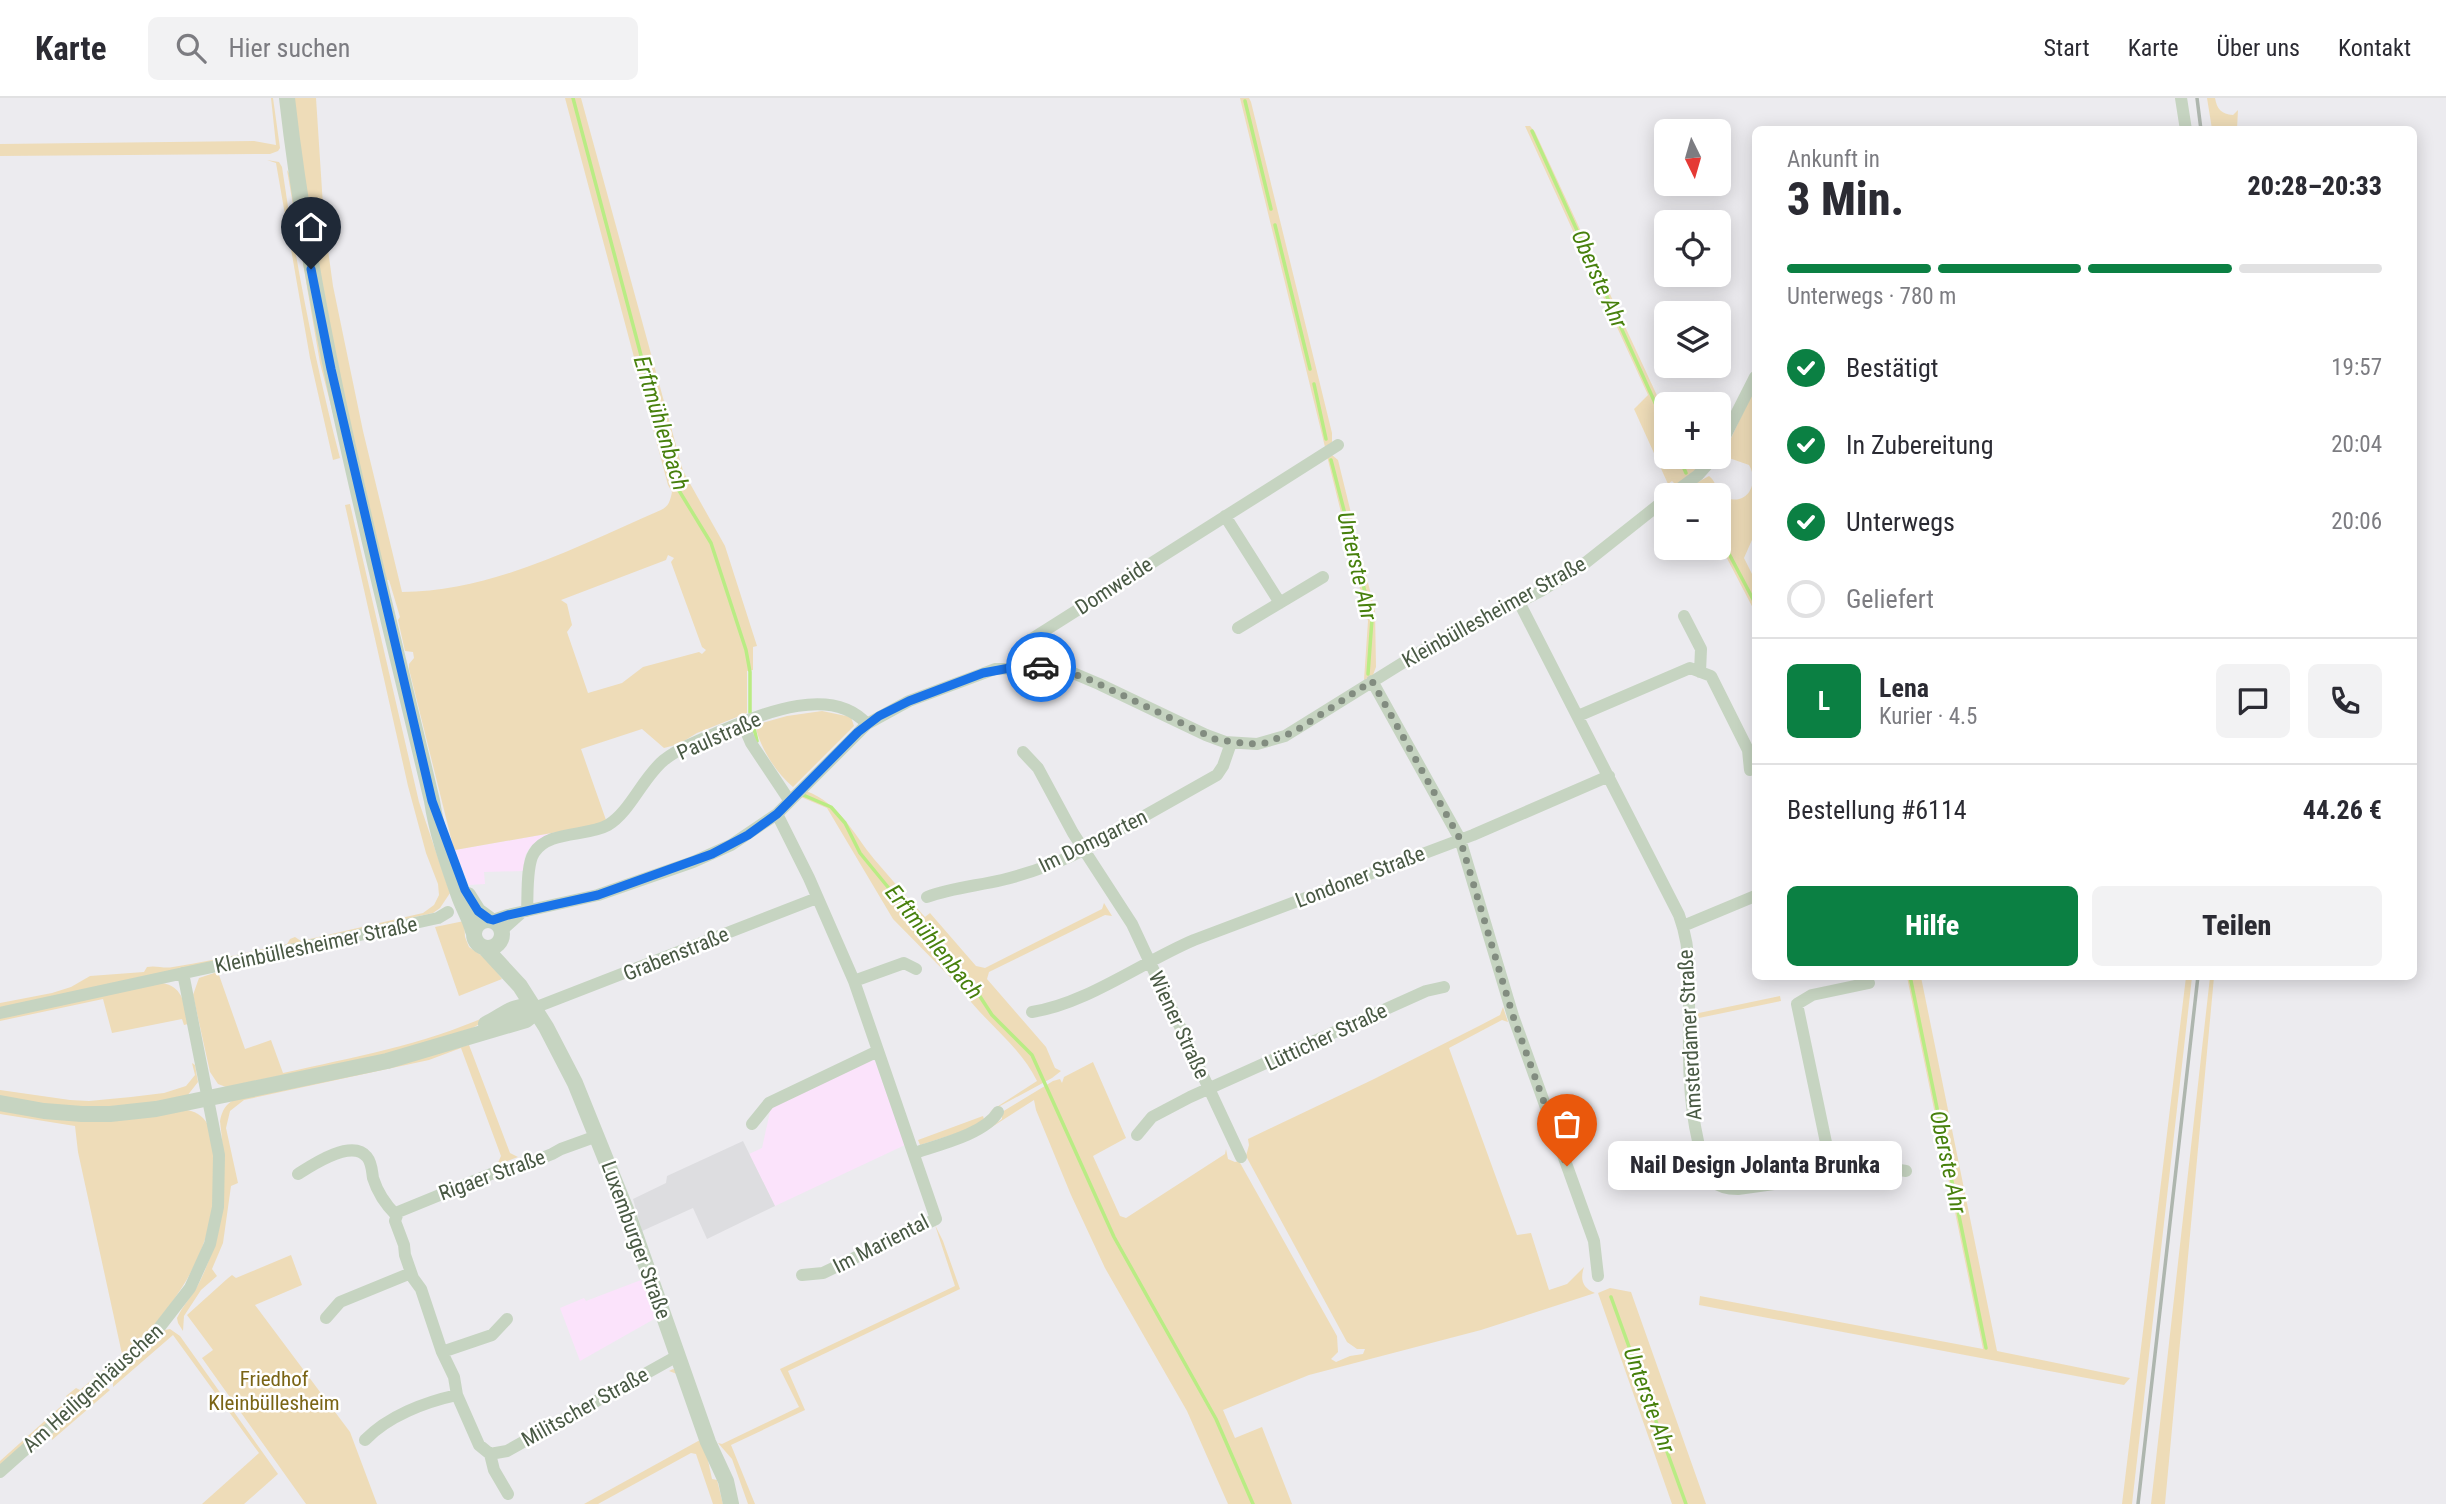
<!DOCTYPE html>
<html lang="de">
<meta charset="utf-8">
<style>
body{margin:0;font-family:"Roboto Condensed",sans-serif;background:#f2f2f3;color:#2b2b33;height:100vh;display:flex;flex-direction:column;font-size:26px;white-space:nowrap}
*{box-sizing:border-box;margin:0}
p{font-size:23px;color:#7c7c81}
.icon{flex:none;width:38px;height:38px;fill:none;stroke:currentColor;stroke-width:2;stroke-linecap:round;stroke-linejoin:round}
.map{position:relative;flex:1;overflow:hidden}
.side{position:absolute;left:1752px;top:28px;width:665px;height:854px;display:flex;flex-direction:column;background:#fff;border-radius:10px;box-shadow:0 4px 18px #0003}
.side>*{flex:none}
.needle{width:46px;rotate:175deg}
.tools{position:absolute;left:1654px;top:21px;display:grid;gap:14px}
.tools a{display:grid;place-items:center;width:77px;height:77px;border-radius:10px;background:#fff;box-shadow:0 4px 18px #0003;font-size:35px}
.pin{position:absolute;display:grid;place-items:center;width:60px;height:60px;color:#fff;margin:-72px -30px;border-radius:50% 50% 50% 0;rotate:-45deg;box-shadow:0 0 7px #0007}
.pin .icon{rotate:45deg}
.courier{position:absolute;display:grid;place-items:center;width:70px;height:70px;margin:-35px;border:5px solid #1a73e8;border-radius:50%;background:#fff;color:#222;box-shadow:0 2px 9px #0007}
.bubble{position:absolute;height:49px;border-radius:10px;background:#fff;box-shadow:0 4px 18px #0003;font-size:23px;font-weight:800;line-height:49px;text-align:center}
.headline em{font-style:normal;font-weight:800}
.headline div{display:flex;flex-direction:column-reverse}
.headline{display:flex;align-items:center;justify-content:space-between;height:119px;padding:0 35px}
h1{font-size:46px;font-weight:800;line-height:52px}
.bar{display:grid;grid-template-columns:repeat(4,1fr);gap:10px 7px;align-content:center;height:84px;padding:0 35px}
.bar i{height:9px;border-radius:5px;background:#e1e1e2}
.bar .on{background:#0b8043}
.bar p{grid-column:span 4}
.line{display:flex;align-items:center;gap:18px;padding:0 35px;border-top:2px solid #e1e1e2}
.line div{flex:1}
.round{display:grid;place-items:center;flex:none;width:74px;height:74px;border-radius:10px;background:#f2f2f3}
ol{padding:0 35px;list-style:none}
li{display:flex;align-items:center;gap:21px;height:77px}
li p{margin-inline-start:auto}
li .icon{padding:7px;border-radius:50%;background:#0b8043;color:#fff;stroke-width:4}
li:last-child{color:#7c7c81}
li i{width:38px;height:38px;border:4px solid #e1e1e2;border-radius:50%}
.button{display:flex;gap:14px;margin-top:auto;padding:14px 35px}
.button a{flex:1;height:80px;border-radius:10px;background:#0b8043;color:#fff;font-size:28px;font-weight:800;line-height:80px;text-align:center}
.button a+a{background:#f2f2f3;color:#2b2b33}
header{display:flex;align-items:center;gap:42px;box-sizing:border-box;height:98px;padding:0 35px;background:#fff;border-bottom:2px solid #e1e1e2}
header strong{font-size:33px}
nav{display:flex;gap:38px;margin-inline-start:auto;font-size:24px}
.search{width:490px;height:63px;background:#f2f2f3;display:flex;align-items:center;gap:18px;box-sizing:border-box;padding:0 24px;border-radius:10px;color:#7c7c81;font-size:26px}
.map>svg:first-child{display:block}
.commercial{fill:#fbe3fb}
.education{fill:#dddde0}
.green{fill:#eedcb8;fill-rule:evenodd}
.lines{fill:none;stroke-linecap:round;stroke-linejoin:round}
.stream{stroke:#b9ec84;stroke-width:3.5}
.minor{stroke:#c6d4c1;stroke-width:12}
.tertiary{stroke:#c6d4c1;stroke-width:16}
.rail{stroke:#aeb6ae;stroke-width:3.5}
.done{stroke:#828c80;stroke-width:7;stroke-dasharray:0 12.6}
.route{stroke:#1a73e8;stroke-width:9}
.labels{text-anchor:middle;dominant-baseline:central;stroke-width:5;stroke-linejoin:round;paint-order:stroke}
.street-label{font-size:21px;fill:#495944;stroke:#fff}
.park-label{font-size:21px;fill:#7a6415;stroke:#fff}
.water-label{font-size:23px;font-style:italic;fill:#47800c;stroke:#fff}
</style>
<header>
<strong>Karte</strong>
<div class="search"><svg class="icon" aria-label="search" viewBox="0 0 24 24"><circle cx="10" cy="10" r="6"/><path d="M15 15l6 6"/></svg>Hier suchen</div>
<nav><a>Start</a><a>Karte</a><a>Über uns</a><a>Kontakt</a></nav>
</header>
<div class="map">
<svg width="2446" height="1406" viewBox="0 0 2446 1406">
<rect width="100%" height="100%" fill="#ecebef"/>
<path class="commercial" d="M563 733 539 742 530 749 525 758 523 773 484 774 485 786 469 787 455 752Z
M870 961 875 963 905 1047 775 1108 749 1056 762 1050 771 1009Z
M641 1182 656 1220 580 1263 560 1210 584 1200 586 1203Z"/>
<path class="education" d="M743 1043 775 1108 707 1141 693 1110 642 1133 633 1101 666 1085 667 1078Z"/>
<path class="green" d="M271 0H273L280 50 278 53 270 56 0 58V46L254 43 276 47Z
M292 0H316L324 123 333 188 363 333 402 494C494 493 578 448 661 412 669 408 670 403 672 394L668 387 565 0H581L683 373 725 448 757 548 753 549V572L747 573V615L697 635 679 646 664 650 642 631 581 651 606 722 597 727 455 752 453 748 409 571V566L414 560 413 554 405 553 398 522 400 519 389 482H385L329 238ZM668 457 674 460 671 464 702 549 706 552 702 556 699 554 643 569 622 585 588 595 567 534 572 527 567 506 561 502 666 462Z
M1240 0H1249L1251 4 1332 335V344L1325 349Z
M2207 0H2215C2217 11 2221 16 2233 17L2238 12 2237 31H2212Z
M1525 28H1530L1535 34 1666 317V359H1686L1691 369 1702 359H1708L1697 371 1660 399 1658 398 1674 385 1672 383 1668 386 1634 311 1648 297Z
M267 62 279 64 282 69C296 167 315 264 340 360L333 362 310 260 276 65Z
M287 72 291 78 339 339 320 265Z
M1755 289V435L1744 460 1755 482V514L1719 445 1718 397H1694L1689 389 1709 378C1717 384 1716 395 1727 400 1749 408 1759 383 1749 367L1729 360 1725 353Z
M1332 357 1338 362 1375 513 1376 569 1373 577 1364 582 1368 523 1327 358Z
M350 406 419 704 450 795 440 810 433 815 0 911V905L52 895 71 889 90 878 144 874 147 869C157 867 163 871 173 869 211 863 249 854 287 846L290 841 295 839 301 843 423 815 434 807 439 797 438 786 426 755 408 688 345 407Z
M822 613 851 619 854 628 793 689C775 674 760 649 755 627L787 618Z
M806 693C840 706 853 735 874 761 891 781 908 800 925 819L930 815 976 868 985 870 1102 811 1104 805 1112 818 1105 817 989 874 987 881 1046 949 1055 970 1061 973 1052 980 989 1014 1037 983C1020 948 986 925 963 894L969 889 961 879 954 883 893 821 827 710 801 699Z
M464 823 465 839 469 849 488 862 502 881 459 898 435 829Z
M220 873 219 877 245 951 271 942 283 975C355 959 427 946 494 915 466 944 377 958 337 966 300 974 263 981 226 989L218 986 210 974 193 897 199 880Z
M1907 879H1921L1997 1253 2130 1280 2124 1287 1699 1207 1700 1198 1983 1251Z
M2186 879H2192L2132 1406H2122Z
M2210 879H2214L2165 1406H2151Z
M162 885C184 889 184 906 188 926L184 927 182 921 112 935 103 901 0 923V920Z
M1780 898 1781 903 1694 921V916Z
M1503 909 1508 924 1502 922 1449 950 1517 1137 1531 1135 1549 1192 1567 1186 1584 1169C1580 1181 1582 1190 1595 1195L1481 1232 1309 1277 1223 1312 1235 1340 1262 1329 1292 1406H1228L1187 1313 1105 1170 1071 1097 1036 1012 1034 1002 984 1034 1002 1021V1014L1053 983 1060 981 1062 985 1064 979 1093 964 1126 1040 1093 1058 1120 1118 1126 1120 1225 1056 1226 1051 1228 1061 1235 1064 1239 1063 1337 1238 1338 1254 1331 1261 1336 1264 1350 1258 1363 1256 1365 1251H1357L1347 1244 1246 1058 1249 1047 1248 1041 1372 982 1479 928 1500 917Z
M469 947 510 1055 518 1059 497 1067 501 1058 461 950 429 962 244 1002 230 1013 226 1030 238 1085 231 1088 223 1145 212 1171 217 1178 201 1192 184 1218 183 1233 178 1225 177 1220C183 1207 194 1196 200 1183 226 1130 227 1080 220 1023 222 1012 226 1006 235 1001Z
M192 965 195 967 198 984 187 998 154 1006 73 1010 0 1000V992L70 1002 89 1003 131 999 164 995 186 988 195 977Z
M0 1011 187 1012C210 1016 213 1037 214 1057 218 1119 204 1162 167 1211 160 1219 154 1228 147 1236 131 1252 112 1267 95 1282 64 1310 32 1339 0 1367V1363L68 1302 66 1298 76 1290 80 1292 122 1256 78 1054 75 1028 0 1016Z
M983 1018 984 1021 973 1030 920 1047 918 1042Z
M935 1127 943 1143 960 1191 788 1273 805 1312 731 1347 755 1406H748L732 1361 718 1345 722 1346 799 1309 780 1271 955 1188Z
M291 1157 302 1187 255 1207 350 1334 377 1406H306L202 1260 213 1252 187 1217 227 1181 232 1177 236 1180Z
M1610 1190 1631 1194 1706 1406H1672L1598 1195Z
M170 1231 180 1238 278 1376 244 1406H202L259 1355 173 1237 113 1289V1283L165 1232Z
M673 1271 676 1272 706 1353 712 1381 717 1382 723 1406H713L696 1356 691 1355 598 1406H584L700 1342 677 1276 669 1273Z
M105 1289 110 1292 52 1342V1336Z"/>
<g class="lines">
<path class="stream" d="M573 0 675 386 711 445 746 552 750 574V614L757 643
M1245 3 1271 111
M1532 33 1666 329
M1275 127 1310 271
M1314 286 1326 341
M1679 359 1686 375
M1331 362 1372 521 1368 576
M1696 392 1699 397
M1718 435 1755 505
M801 696 831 709 845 725 860 755 901 805 914 826 934 841 948 861 966 877 992 917 1032 957 1114 1139 1216 1321 1253 1406
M1910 878 1986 1250
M1611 1199 1686 1406"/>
<path class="minor" d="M2181 0 2186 32
M1718 352 1755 279
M1671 397 1698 377 1714 359
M1225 418 1280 505
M1519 504 1679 817C1686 836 1689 856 1689 876 1690 933 1685 987 1698 1043 1701 1057 1703 1073 1713 1083 1720 1090 1729 1091 1738 1091L1887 1070 1906 1073
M1684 518 1701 551 1700 574
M1238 530 1323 479
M1015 569 1020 552 1030 542 1338 347
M1372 583 1460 741 1513 918 1594 1143 1598 1178
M1578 618 1690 570 1711 578 1748 652 1750 672
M742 624 751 645 789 702
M1023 654 1038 670 1073 735 1132 826 1241 1059
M777 716 809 780 854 883 936 1121 823 1175 802 1177
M927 799C951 790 976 788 1002 782 1030 775 1058 765 1084 752L1217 677 1223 668 1231 645
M527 813C528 798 526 767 534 755 548 732 587 739 608 727 630 714 643 679 664 662 681 649 702 641 721 633 762 616 831 586 867 626
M493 822 508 817 598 797 693 764 731 747 777 716 867 626 909 603 995 571 1035 569 1073 575 1099 586 1206 637 1225 644 1257 646 1285 638 1425 551 1541 493 1584 466 1666 401
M1683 828 1755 798
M502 832 520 816
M854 883 904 865 916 871
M534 910 817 800
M1032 914C1086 906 1142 864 1194 842L1473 737 1609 678
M0 915 438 820 448 814
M752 1026 769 1005 878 953
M1137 1037 1152 1019 1190 999 1426 893 1444 889
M597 1038 561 1051 552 1056 527 1066 496 1074 398 1114 395 1123 404 1147 405 1157 413 1180 421 1191 442 1254 454 1279 457 1297 479 1347 490 1356 507 1353 679 1257
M914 1055C938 1047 985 1036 998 1014
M298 1076C312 1067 352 1040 367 1059 372 1065 372 1074 373 1080 378 1096 385 1106 396 1117
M1833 1078 1797 906 1812 897 1869 885
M326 1220 340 1204 411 1175
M442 1254 492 1237 507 1221
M365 1342C388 1318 425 1304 457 1297
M490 1356 494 1372 508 1396
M0 1374 152 1239 190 1190 210 1146 218 1109 219 1057 183 875"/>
<path class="tertiary" d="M287 0C314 238 377 470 432 703 437 736 448 766 459 798 463 810 470 820 473 833
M468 797 478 813 489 821
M474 836a14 14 0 1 1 28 0a14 14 0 1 1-28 0Z
M485 850 520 888 546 929 575 985 629 1119 708 1344 726 1383 731 1406
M486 926C505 917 513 905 534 910
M0 1005 44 1013 82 1016H110L156 1011 387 963 526 922 531 918 534 910"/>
<path class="rail" d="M2197 0 2201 32
M2138 1406 2198 878"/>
</g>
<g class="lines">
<path class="done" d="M1041 569 1084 579 1215 641 1248 646 1265 645 1294 634 1372 583 1460 741 1513 918 1567 1068"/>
<path class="route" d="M311 171 331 271 432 703 465 792 478 813 489 821 493 822 508 817 598 797 712 756 748 737 777 716 858 634 879 618 909 603 983 575 1015 569H1041"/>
</g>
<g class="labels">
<g class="street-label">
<text transform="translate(1114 488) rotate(-33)">Domweide</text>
<text transform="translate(1494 514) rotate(-29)">Kleinbüllesheimer Straße</text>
<text transform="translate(719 638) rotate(-24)">Paulstraße</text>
<text transform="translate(1093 743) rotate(-26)">Im Domgarten</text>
<text transform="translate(1360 779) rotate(-21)">Londoner Straße</text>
<text transform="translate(316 847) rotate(-12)">Kleinbüllesheimer Straße</text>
<text transform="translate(676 856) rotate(-22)">Grabenstraße</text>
<text transform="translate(1179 927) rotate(65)">Wiener Straße</text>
<text transform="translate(1690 937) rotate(-93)">Amsterdamer Straße</text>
<text transform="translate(1326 939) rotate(-25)">Lütticher Straße</text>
<text transform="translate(492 1077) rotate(-20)">Rigaer Straße</text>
<text transform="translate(636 1142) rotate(70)">Luxemburger Straße</text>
<text transform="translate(881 1146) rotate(-27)">Im Mariental</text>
<text transform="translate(93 1290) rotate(-42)">Am Heiligenhäuschen</text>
<text transform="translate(585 1309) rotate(-29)">Militscher Straße</text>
</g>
<g class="park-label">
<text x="274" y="1281">Friedhof<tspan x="274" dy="24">Kleinbüllesheim</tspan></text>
</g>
<g class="water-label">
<text transform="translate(1599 181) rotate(66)">Oberste Ahr</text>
<text transform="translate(661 325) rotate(73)">Erftmühlenbach</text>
<text transform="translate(1357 468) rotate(77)">Unterste Ahr</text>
<text transform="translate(934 844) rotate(51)">Erftmühlenbach</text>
<text transform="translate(1948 1064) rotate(78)">Oberste Ahr</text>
<text transform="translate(1649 1302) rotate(70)">Unterste Ahr</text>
</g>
</g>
</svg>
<div class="tools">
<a><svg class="needle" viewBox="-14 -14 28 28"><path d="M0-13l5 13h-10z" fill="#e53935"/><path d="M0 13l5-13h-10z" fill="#7c7c81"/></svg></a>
<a><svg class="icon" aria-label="locate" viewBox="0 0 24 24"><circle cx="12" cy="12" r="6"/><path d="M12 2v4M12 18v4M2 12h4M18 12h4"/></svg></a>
<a><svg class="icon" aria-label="layers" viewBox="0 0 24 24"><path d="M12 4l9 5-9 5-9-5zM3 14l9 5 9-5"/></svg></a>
<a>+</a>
<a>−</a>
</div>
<div class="pin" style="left:1567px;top:1068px;background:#ea580c"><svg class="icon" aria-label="bag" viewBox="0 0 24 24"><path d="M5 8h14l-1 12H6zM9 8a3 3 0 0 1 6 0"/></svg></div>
<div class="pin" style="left:311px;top:171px;background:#1f2937"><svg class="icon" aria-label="home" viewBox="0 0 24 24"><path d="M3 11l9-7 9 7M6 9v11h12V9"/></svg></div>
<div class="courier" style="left:1041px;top:569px"><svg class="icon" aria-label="car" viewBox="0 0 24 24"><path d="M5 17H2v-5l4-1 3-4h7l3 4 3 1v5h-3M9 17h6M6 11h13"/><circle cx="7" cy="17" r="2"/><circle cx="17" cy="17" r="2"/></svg></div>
<div class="bubble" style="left:1608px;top:1043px;width:294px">Nail Design Jolanta Brunka</div>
<section class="side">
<div class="headline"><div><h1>3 Min.</h1><p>Ankunft in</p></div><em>20:28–20:33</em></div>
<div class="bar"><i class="on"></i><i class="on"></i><i class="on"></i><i></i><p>Unterwegs · 780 m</p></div>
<ol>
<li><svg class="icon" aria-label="check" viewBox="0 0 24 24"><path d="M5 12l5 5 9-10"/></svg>Bestätigt<p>19:57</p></li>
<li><svg class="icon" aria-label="check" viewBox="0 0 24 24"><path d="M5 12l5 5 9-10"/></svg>In Zubereitung<p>20:04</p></li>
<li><svg class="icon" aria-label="check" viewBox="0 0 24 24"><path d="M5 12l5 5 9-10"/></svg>Unterwegs<p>20:06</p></li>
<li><i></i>Geliefert</li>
</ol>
<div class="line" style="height:126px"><b class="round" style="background:#0b8043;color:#fff">L</b><div><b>Lena</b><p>Kurier · 4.5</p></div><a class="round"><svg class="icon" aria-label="chat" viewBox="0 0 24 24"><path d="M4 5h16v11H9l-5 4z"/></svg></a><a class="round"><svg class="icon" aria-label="phone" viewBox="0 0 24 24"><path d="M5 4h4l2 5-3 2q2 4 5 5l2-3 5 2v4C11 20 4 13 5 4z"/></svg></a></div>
<div class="line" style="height:91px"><div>Bestellung #6114</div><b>44.26 €</b></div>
<div class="button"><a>Hilfe</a><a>Teilen</a></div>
</section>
</div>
